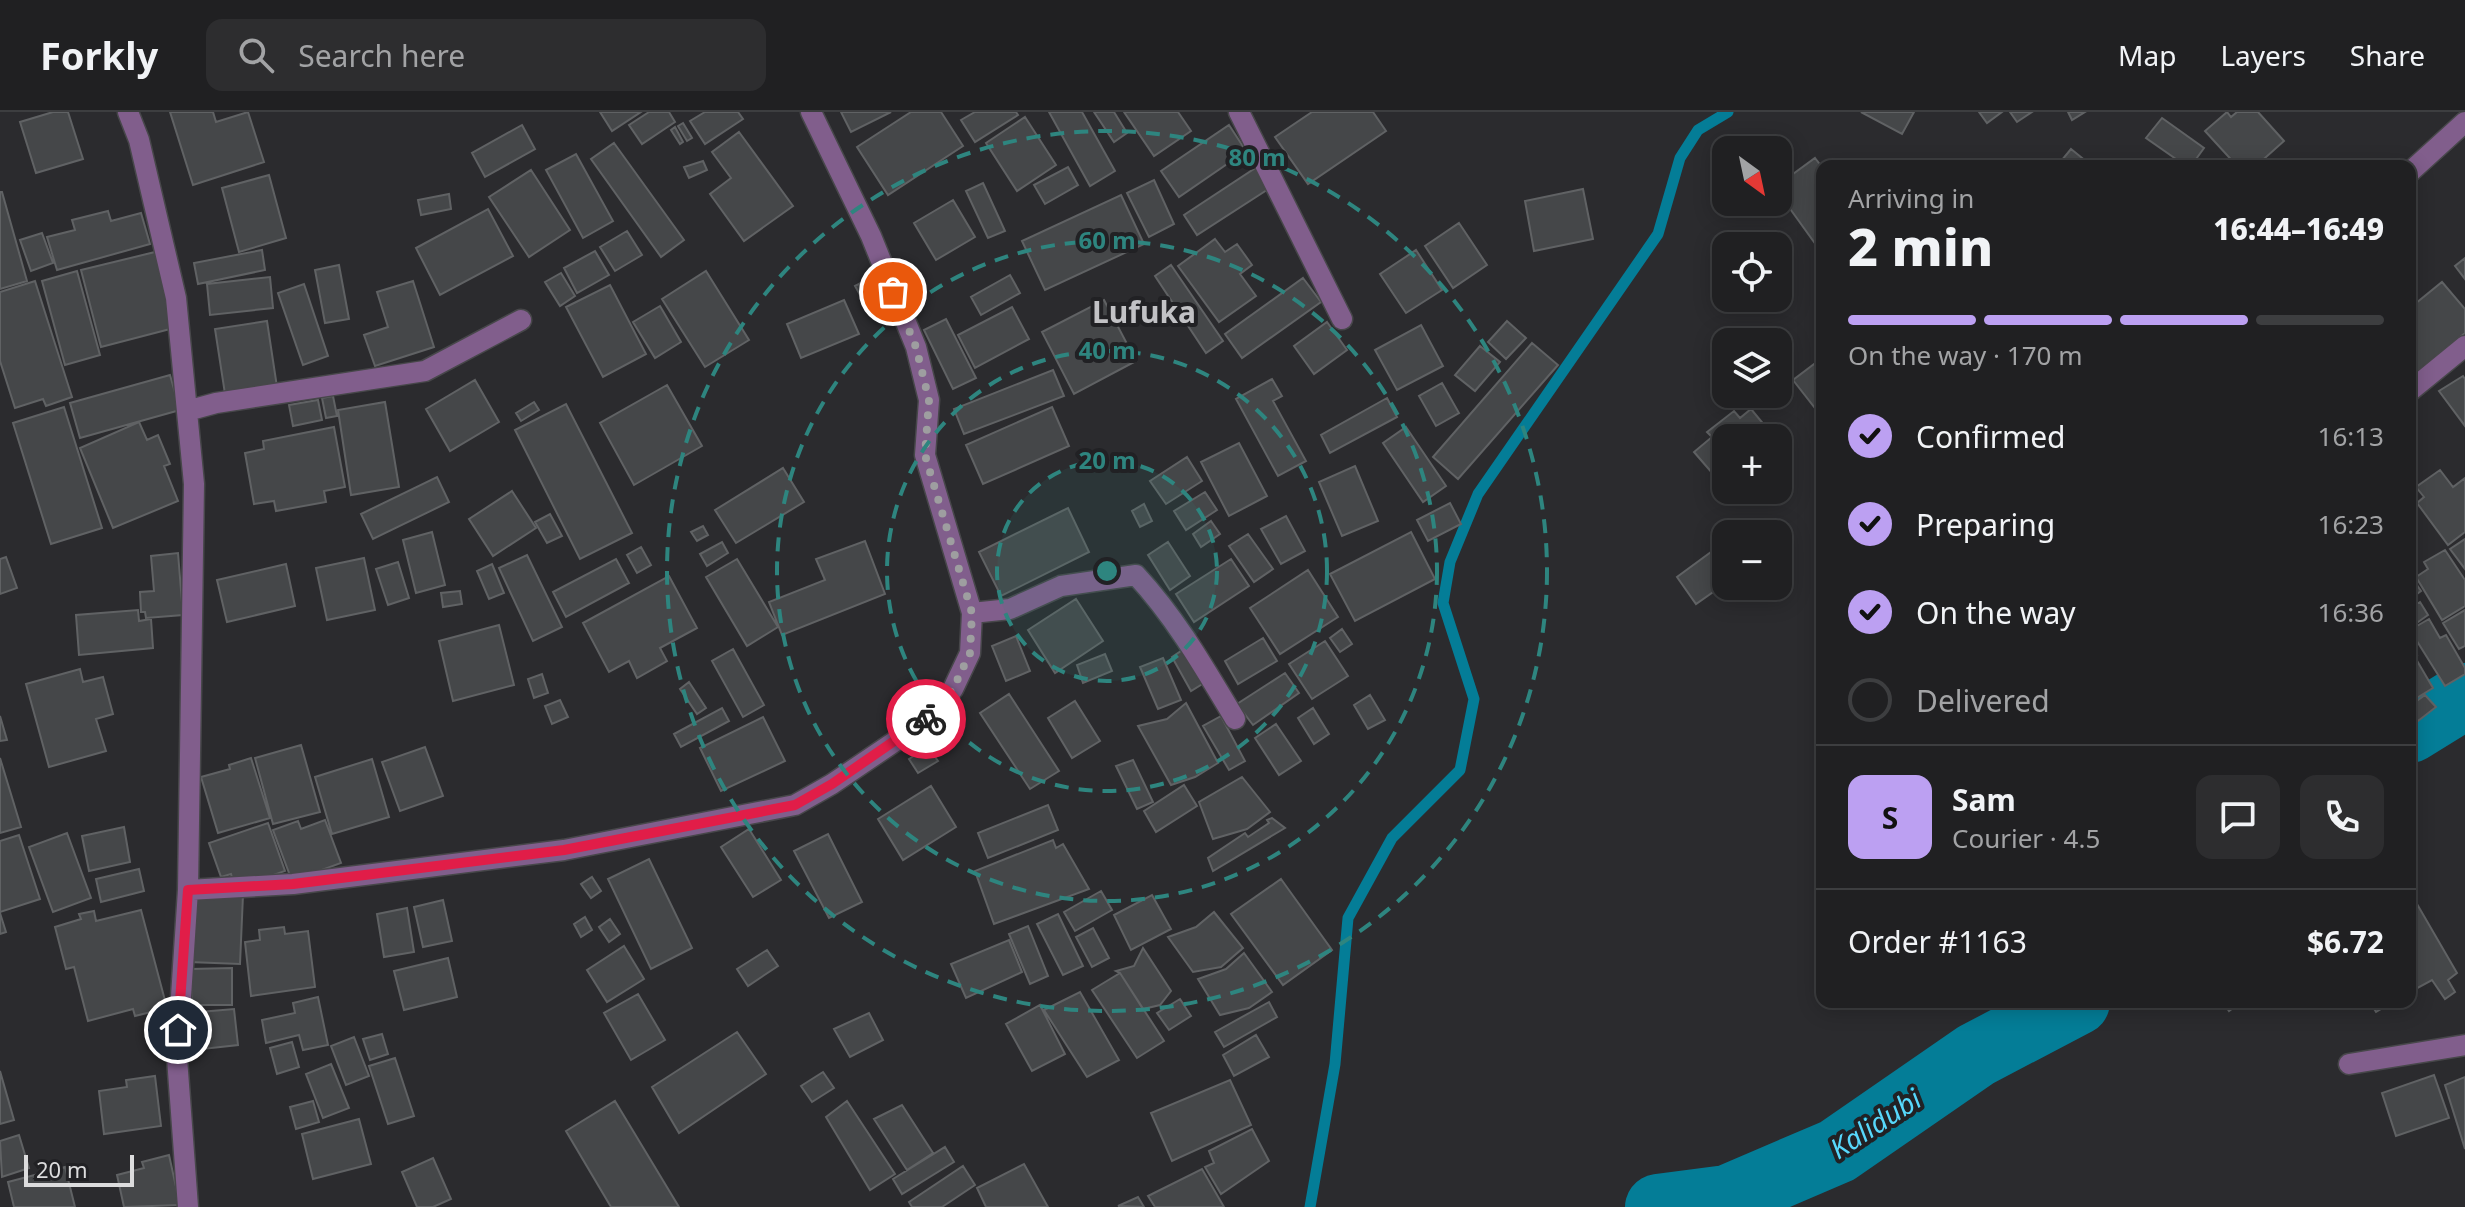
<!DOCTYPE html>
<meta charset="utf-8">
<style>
body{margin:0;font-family:"Noto Sans",sans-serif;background:#2d2d2f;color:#f1f3f6;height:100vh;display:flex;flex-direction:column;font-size:30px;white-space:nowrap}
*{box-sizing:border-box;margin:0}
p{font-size:26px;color:#a2a3a5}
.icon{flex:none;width:44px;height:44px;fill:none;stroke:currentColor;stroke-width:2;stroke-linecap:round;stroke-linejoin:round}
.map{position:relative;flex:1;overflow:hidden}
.panel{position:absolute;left:1816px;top:48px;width:600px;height:848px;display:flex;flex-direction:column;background:#202022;border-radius:16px;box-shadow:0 4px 20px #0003,0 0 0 2px #3d3e40}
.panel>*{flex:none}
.needle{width:52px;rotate:147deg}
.buttons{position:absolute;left:1712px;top:24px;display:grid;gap:16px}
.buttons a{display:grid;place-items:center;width:80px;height:80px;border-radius:16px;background:#202022;box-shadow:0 4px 20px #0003,0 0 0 2px #3d3e40;font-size:40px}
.scale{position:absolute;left:24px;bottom:20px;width:110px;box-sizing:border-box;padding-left:8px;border:4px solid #dcdcdd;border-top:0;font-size:22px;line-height:28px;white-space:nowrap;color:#dcdcdd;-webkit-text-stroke:6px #212124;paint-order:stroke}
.pin{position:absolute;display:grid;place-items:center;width:68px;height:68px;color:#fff;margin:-34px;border:4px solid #fff;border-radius:50%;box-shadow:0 2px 8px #0007}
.courier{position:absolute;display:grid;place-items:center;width:80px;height:80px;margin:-40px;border:6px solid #e11d48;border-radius:50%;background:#fff;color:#222;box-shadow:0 2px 10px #0007}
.summary em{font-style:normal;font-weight:800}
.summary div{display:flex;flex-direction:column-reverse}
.summary{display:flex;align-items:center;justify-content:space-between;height:136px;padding:0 32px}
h1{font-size:52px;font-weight:800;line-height:60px}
.bar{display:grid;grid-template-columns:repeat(4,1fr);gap:12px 8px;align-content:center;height:96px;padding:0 32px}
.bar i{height:10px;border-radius:6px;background:#3d3e40}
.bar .active{background:#bca0f2}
.bar p{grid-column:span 4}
.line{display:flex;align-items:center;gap:20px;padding:0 32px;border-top:2px solid #3d3e40}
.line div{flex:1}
.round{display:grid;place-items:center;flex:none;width:84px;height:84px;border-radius:16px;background:#2d2d2f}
ol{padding:0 32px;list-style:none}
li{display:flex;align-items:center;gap:24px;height:88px}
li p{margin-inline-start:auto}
li .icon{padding:8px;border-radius:50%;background:#bca0f2;color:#111;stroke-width:4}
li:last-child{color:#a2a3a5}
li i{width:44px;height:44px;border:4px solid #3d3e40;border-radius:50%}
header{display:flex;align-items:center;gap:48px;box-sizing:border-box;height:112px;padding:0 40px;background:#202022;border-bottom:2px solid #3d3e40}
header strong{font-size:38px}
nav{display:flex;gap:44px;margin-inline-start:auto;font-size:28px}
.search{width:560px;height:72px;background:#2d2d2f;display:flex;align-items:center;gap:20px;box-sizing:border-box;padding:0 28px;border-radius:16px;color:#a2a3a5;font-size:30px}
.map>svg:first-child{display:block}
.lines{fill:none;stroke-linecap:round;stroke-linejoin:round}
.stream{stroke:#047d97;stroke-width:11}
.river{stroke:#047d97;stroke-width:66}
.building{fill:#454749;stroke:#606264;stroke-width:2}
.minor-casing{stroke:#47474a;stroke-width:23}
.minor{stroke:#815e8c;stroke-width:20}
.done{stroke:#9e9ea0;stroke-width:8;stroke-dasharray:0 14.4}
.route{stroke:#e11d48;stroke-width:10}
.ring{fill:none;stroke:#2e857f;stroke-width:4;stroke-dasharray:14 10}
.labels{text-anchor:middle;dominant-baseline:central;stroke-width:8;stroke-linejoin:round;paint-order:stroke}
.water-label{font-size:28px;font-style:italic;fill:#57d8fb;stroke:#212124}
.quarter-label{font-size:30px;font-weight:bold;fill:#c2c2c5;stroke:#212124}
.centre{fill:#2e857f;stroke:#212124;stroke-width:4}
.ring-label{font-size:24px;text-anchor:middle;font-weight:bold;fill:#2e857f;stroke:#212124;stroke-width:8;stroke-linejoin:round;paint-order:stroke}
</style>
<header>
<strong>Forkly</strong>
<div class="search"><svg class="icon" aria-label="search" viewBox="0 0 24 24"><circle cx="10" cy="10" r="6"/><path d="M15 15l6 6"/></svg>Search here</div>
<nav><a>Map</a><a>Layers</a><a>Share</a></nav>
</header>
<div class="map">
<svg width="2465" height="1095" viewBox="0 0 2465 1095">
<rect width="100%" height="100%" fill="#2b2b2e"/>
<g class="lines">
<path class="stream" d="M1310 1095 1335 952 1348 806 1392 726 1460 658 1474 587 1443 491 1450 450 1478 382 1658 122 1680 46 1698 18 1728 0"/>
<path class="river" d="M2410 618 2465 584
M1658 1095 1727 1086 1837 1039 1976 943 2077 890"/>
</g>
<path class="building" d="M53 0H68L83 47 36 61 20 10Z
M170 0H213L216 10 248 0 264 50 193 73Z
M600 0H641L612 19Z
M649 0H669L675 10 642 32 629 13Z
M705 0H738L743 7 705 32 690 9Z
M841 0H891L851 20Z
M911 0H941L963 34 888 83 857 35Z
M975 0H1016L1018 3 975 30 961 8Z
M1049 0H1082L1115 59 1090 74Z
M1094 0H1114L1127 21 1114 30Z
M1124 0H1178L1191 19 1154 44Z
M1312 0H1373L1386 19 1308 72 1275 25Z
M1861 0H1914L1902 22Z
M1979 0H2002L1987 11Z
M2010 0H2032L2017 10Z
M2068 0H2085L2072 8Z
M2227 0 2231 5 2237 0H2258L2284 29 2256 54H2237L2205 19Z
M1025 5 1056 53 1017 79 986 31Z
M2162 6 2204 36 2191 54H2186L2146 26Z
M683 11 692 26 687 29 678 14Z
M522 13 535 37 485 65 472 41Z
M1229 13 1246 39 1179 85 1161 59Z
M675 15 683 30 680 32 671 18Z
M739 20 793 94 744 129 710 82 731 66 712 40Z
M614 31 684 128 661 145 591 47Z
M2071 37 2092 54H2057Z
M576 42 613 109 583 126 546 58Z
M1815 46 1822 55V134L1819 137 1778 80V73Z
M703 49 707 58 689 66 684 55Z
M1068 55 1078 73 1045 92 1034 73Z
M1257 55 1270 76 1197 123 1184 103Z
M531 58 570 118 529 145 489 85Z
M269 63 286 126 239 140 222 76Z
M1154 68 1174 112 1149 125 1127 81Z
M983 71 1005 119 988 126 966 79Z
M1583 77 1593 127 1534 139 1525 89Z
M0 80H2L27 169 0 177Z
M449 82 451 97 421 103 418 88Z
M1121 83 1144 132 1045 178 1022 129Z
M953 88 975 125 936 148 914 111Z
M488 97 513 144 440 183 416 136Z
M108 99 111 109 141 101 150 132 57 158 47 125 75 118 72 108Z
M1459 111 1487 153 1453 176 1425 134Z
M627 119 642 143 615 159 600 135Z
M42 121 53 151 31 159 20 128Z
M1215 127 1225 140 1237 132 1252 153 1240 162 1256 184 1219 210 1178 154Z
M262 138 265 158 198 172 194 151Z
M1416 138 1442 178 1406 201 1380 162Z
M595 139 609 163 577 181 564 156Z
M155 140 174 216 101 235 81 158Z
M2465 146V167L2455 154Z
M339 153 349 207 325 211 315 158Z
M1171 153 1223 229 1206 241 1155 164Z
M77 159 100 243 65 253 42 169Z
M706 159 749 228 705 255 662 187Z
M561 161 575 184 560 194 545 170Z
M1010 163 1020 181 981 203 971 185Z
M270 165 273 196 210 203 207 172Z
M872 165 890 196 873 206 855 174Z
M1303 166 1321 190 1242 246 1225 222Z
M35 169 72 285 46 294 43 287 15 296 0 249V180Z
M413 169 434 235 375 254 364 223 388 215 377 180Z
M2442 170 2465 197V221L2410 267V196Z
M304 172 328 244 303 253 278 181Z
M610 173 646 242 603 265 566 195Z
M844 188 859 222 801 246 787 212Z
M1104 188 1136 249 1074 282 1042 220Z
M660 194 681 230 655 246 633 210Z
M1012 195 1029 227 975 256 958 223Z
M946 207 976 266 953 277 924 218Z
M267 209 277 275 225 282 215 217Z
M1507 209 1526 226 1506 247 1488 230Z
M1327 210 1347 238 1314 262 1294 234Z
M1421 213 1443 254 1397 278 1375 238Z
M1532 231 1558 253 1458 367 1433 345Z
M1480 234 1500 250 1475 279 1455 263Z
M1822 246V305L1793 268Z
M1053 258 1064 284 964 322 954 297Z
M170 263 180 298 80 326 70 291Z
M2463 264 2465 267V314L2439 279Z
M1272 267 1282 284 1273 289 1306 349 1278 364 1236 287Z
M475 268 499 310 450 339 426 297Z
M1442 271 1459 301 1436 314 1419 284Z
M667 273 702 334 634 373 600 311Z
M333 284 337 304 326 306 322 286Z
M1387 286 1397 305 1330 341 1321 323Z
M318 288 322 308 293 314 289 293Z
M385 290 399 375 351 383 338 298Z
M534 290 539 298 521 309 516 301Z
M566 292 632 421 580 447 515 318Z
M64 295 102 416 51 432 13 311Z
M1052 295 1069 334 983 372 966 333Z
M1751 297 1775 326H1726V365L1720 370 1694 340 1712 325 1707 320 1734 299 1740 306Z
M139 310 147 328 158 323 170 352 164 354 178 389 113 416 80 336Z
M334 315 345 375 324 379 326 390 276 399 274 389 254 392 245 341 264 337 263 329Z
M1406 315 1446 374 1423 390 1383 331Z
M1778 329 1787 340 1778 347Z
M1239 331 1267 384 1229 404 1201 350Z
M1187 345 1202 369 1166 392 1150 369Z
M1355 354 1378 409 1342 424 1319 370Z
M783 356 804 390 736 431 715 398Z
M2440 358 2453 375 2465 366V420L2448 433 2417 391 2424 385 2416 375Z
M437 365 449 390 373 427 361 402Z
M512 379 536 416 493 444 469 407Z
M1205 380 1217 398 1186 418 1174 399Z
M1450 391 1461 412 1428 429 1417 408Z
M1144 392 1152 409 1140 415 1132 399Z
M1068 396 1089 440 1001 484 979 440Z
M550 402 562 424 547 431 535 410Z
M1286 404 1305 439 1281 452 1261 417Z
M1211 409 1220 422 1201 435 1193 422Z
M703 414 708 423 697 429 691 420Z
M432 420 445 473 416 481 403 428Z
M1411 420 1435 467 1355 509 1330 462Z
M1248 422 1273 457 1254 470 1229 434Z
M2465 427V457L2450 437Z
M865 429 885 482 782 523 769 490 825 468 816 447Z
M1726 429V471L1696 492 1677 465Z
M722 430 728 441 707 454 700 442Z
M1168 430 1190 464 1170 478 1148 443Z
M641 435 651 453 637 461 627 443Z
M2445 438 2465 468V494L2442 508 2416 465 2428 457 2424 450Z
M178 441 183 503 146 506 145 500H141L140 480 154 479 151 444Z
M527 443 562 515 533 529 499 456Z
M6 445 17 476 0 482V447Z
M364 446 375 498 327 508 316 456Z
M616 447 629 471 566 505 553 480Z
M737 447 778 515 747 534 706 465Z
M1231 447 1249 474 1194 510 1176 482Z
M398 450 409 486 388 493 376 457Z
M286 452 295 494 227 510 217 468Z
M492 452 504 481 489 487 477 459Z
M1308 458 1338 505 1280 542 1250 496Z
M2410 463 2421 479 2410 487Z
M669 464 697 516 660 536 667 549 637 566 629 549 609 560 583 511Z
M460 479 462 492 443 495 441 481Z
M1076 487 1103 529 1055 561 1028 518Z
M2420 490 2428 503 2411 515 2410 496Z
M138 498 139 509 151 507 153 536 79 543 76 503Z
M2465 498V534L2459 537 2443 511Z
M2429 507 2440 526 2446 523 2465 556V562L2445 574 2410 518Z
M499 513 514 573 453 589 439 529Z
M1342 517 1352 532 1340 540 1330 526Z
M1016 524 1030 559 1006 569 992 534Z
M1263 526 1277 549 1238 572 1225 549Z
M1325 529 1348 564 1312 587 1289 552Z
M2410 529 2417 543 2410 547Z
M733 537 764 593 743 605 712 549Z
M1184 537 1204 571 1191 579 1172 545Z
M1105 542 1112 559 1083 571 1077 553Z
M1163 546 1181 588 1158 597 1140 555Z
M2416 547 2433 576 2410 590V551Z
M80 557 83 570 103 565 113 602 96 607 106 639 49 655 26 572Z
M1285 561 1299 581 1253 613 1237 592Z
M542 562 548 581 534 586 528 567Z
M689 570 706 596 697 602 680 577Z
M1009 582 1059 659 1030 677 980 601Z
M1370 583 1385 608 1368 617 1354 593Z
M2425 583 2436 595 2418 609 2410 600V594Z
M560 588 568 605 552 612 545 594Z
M1075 589 1100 629 1072 646 1048 606Z
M1186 591 1218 651 1195 665 1171 673 1138 614 1167 607Z
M722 596 729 609 681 635 674 622Z
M1313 596 1329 622 1314 632 1298 606Z
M0 604 7 628 0 629Z
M1221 604 1245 649 1229 658 1203 614Z
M763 605 785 649 721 679 700 636Z
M1276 612 1301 649 1279 663 1255 626Z
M301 633 320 700 273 712 255 646Z
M425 635 443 684 400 699 382 650Z
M928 635 938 649 918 661 909 647Z
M0 646 21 715 0 721Z
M251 646 270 706 218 721 201 665 230 657 229 653Z
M372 647 389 705 332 722 315 665Z
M1133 648 1153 690 1137 697 1116 654Z
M1242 665 1270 700 1247 717 1213 727 1199 690Z
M1184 673 1197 694 1156 720 1144 699Z
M931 674 956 715 903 748 878 707Z
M1048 693 1058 718 988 746 978 721Z
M1272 706 1285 716 1213 759 1208 746 1245 721 1248 725 1269 711 1267 708Z
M325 708 341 751 292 769 273 718 298 709 301 717Z
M268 711 285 759 242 774 234 772 231 762 221 765 209 731Z
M124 715 130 750 89 759 82 724Z
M749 717 781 768 753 785 721 735Z
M67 721 91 786 53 800 29 735Z
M828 722 862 790 829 806 794 739Z
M19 723 40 787 0 800V729Z
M1053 728 1056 736 1063 732 1089 777 994 812 975 759Z
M649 747 692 836 651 857 608 767Z
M139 757 144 779 101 790 96 767Z
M592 765 601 779 591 786 581 772Z
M1281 767 1332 838 1283 873 1231 802Z
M1101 779 1112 798 1075 819 1064 800Z
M193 781 243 783 240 852 189 850Z
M1152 783 1171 817 1131 838 1114 803Z
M443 788 452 829 423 835 414 795Z
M2417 792 2457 861 2448 868 2455 880 2445 887 2432 868 2410 880V796Z
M407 796 414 840 384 845 377 802Z
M141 798 167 896 135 904 133 897 88 909 74 855 66 857 55 815 81 807 79 802 94 799 96 809Z
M1214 800 1243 836 1221 855 1193 860 1168 825 1196 815Z
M0 801 6 820 0 822Z
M1058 802 1083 854 1063 863 1037 812Z
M585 805 592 818 581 825 574 812Z
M610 807 620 822 609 830 599 815Z
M1028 814 1048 864 1030 872 1009 822Z
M284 815 285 822 308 819 315 875 251 884 245 830 260 828 259 818Z
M1093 816 1109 846 1092 855 1076 825Z
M1009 828 1022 860 966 886 951 852Z
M624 834 644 867 607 890 587 858Z
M1143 836 1171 879 1160 893 1143 897 1120 861 1116 859 1134 854Z
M767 838 778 854 748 874 737 857Z
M1244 841 1272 880 1249 896 1220 903 1198 867 1226 857Z
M448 846 457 885 404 898 394 859Z
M232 856V893H192L191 857Z
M1120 861 1164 929 1137 946 1092 878Z
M1080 880 1119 948 1087 965 1044 898Z
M638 882 665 928 631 948 604 901Z
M318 885 328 933 303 938 299 923 266 931 262 908 295 901 293 891Z
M1180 887 1191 904 1169 918 1157 901Z
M1269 890 1277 905 1224 935 1215 920Z
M2223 890H2241L2229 899Z
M2370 890H2393L2376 900Z
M1040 893 1065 942 1032 959 1006 912Z
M234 897 238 933 203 937 200 900Z
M869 901 883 928 850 945 834 917Z
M737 920 766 962 679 1021 652 975Z
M382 922 388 942 370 948 363 927Z
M1256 923 1269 945 1234 964 1223 943Z
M354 925 369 964 346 973 331 934Z
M292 930 299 955 277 962 270 936Z
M395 946 414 1004 388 1012 369 954Z
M331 952 349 996 323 1006 306 962Z
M0 959 14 1008 0 1012Z
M823 960 834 976 812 990 801 974Z
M2434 963 2449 1006 2396 1024 2382 981Z
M155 964 161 1014 104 1022 99 979 127 975 126 968Z
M2465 965V1037L2445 973Z
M1230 968 1251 1013 1172 1049 1151 1001Z
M313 989 319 1010 296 1017 290 995Z
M615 989 679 1095H611L566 1019Z
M847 989 895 1062 870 1078 826 1005Z
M902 993 933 1041 907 1058 874 1007Z
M359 1007 371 1052 313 1067 302 1022Z
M1252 1017 1269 1049 1221 1082 1205 1055 1214 1051 1209 1039Z
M19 1023 29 1056 2 1065 0 1029Z
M945 1035 954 1050 902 1082 893 1067Z
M169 1043 180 1093 124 1095 117 1063 144 1056 142 1050Z
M433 1046 451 1087 433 1095H417L402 1060Z
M1024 1052 1048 1095H986L977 1076Z
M963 1054 975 1073 942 1095H912L909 1090Z
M65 1055 75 1095H14L8 1070Z
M1202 1057 1224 1095H1155L1148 1084Z
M1138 1085 1144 1095 1118 1094Z"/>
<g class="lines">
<g class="minor-casing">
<path id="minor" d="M128 0 139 28 176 186 194 372 188 778 177 946 188 1095
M1239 0 1342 207
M2410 60 2465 10
M2410 279 2465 234
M187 299 216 291 425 259 521 208
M972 501 1010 497 1061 474 1136 463C1176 506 1205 557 1235 607
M188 778 293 772 564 738 795 693 832 672 931 605 953 577 970 541 972 501 925 343 929 288 916 235 871 124 811 0
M2349 952 2465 933"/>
</g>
<use href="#minor" class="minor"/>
</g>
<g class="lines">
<path class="done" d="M893 180 916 235 929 288 925 343 972 501 970 541 953 577 926 607"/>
<path class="route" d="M178 918 188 778 293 772 564 738 795 693 832 672 926 607"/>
</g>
<circle cx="1107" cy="459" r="110" fill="#2e857f" fill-opacity=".12"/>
<g class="ring">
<circle cx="1107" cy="459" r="110"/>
<circle cx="1107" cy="459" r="220"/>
<circle cx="1107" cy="459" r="330"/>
<circle cx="1107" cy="459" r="440"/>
</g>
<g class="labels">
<g class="water-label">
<text transform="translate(1875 1011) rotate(-33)">Kalidubi</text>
</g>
<g class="quarter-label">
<text x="1144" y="199">Lufuka</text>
</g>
</g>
<circle cx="1107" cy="459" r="12" class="centre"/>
<g class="ring-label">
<text x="1257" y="54">80 m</text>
<text x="1107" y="137">60 m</text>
<text x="1107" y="247">40 m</text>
<text x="1107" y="357">20 m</text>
</g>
</svg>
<div class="buttons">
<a><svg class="needle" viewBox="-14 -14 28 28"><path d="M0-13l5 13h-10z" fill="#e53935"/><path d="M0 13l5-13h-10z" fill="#a2a3a5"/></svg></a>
<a><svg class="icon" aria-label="locate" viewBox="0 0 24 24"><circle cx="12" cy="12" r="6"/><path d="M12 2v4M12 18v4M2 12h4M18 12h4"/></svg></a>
<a><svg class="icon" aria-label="layers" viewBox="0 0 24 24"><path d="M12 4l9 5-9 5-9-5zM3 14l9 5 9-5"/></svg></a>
<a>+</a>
<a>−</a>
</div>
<div class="scale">20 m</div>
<div class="pin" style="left:893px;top:180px;background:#ea580c"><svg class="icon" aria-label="bag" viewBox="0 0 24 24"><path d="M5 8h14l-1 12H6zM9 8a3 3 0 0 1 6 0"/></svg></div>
<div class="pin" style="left:178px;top:918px;background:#1f2937"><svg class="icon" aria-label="home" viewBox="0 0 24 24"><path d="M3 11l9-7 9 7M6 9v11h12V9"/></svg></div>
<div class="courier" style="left:926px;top:607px"><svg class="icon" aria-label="bike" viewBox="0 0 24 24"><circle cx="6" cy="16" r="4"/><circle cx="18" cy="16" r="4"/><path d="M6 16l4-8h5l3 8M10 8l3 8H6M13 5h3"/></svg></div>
<section class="panel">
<div class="summary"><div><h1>2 min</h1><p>Arriving in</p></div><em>16:44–16:49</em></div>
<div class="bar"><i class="active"></i><i class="active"></i><i class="active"></i><i></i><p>On the way · 170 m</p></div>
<ol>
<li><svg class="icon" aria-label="check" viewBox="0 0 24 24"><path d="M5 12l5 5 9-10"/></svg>Confirmed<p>16:13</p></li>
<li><svg class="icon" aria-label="check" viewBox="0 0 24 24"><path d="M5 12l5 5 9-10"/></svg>Preparing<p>16:23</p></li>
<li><svg class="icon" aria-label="check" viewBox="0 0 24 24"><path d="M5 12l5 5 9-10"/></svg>On the way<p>16:36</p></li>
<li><i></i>Delivered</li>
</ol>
<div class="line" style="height:144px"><b class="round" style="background:#bca0f2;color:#111">S</b><div><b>Sam</b><p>Courier · 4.5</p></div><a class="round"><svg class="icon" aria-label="chat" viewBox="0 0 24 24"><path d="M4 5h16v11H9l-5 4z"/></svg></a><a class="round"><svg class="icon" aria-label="phone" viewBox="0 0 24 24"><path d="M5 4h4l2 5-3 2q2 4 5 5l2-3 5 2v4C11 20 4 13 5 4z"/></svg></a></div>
<div class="line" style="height:104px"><div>Order #1163</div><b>$6.72</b></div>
</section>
</div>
